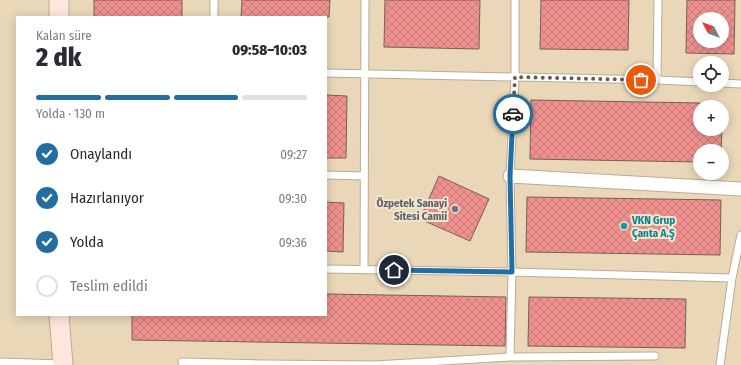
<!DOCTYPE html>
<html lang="tr">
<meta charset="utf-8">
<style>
body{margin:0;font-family:"Fira Sans Condensed",sans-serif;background:#f7f7f7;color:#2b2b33;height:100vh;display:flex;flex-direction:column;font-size:15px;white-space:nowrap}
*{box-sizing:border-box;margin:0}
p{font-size:13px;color:#7c7c81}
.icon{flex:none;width:22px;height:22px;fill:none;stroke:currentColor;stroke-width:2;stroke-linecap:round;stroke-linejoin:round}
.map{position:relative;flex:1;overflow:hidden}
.panel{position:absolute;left:16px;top:16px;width:311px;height:300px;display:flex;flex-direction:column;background:#fff;border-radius:0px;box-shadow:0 2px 10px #0003}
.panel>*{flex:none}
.needle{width:26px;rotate:311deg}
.controls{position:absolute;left:693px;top:12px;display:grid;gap:8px}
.controls a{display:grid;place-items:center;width:36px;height:36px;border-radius:50%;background:#fff;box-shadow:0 2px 10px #0003;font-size:20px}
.pin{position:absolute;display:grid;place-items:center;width:34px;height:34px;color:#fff;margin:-17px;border:2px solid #fff;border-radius:50%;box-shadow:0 1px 4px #0007}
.courier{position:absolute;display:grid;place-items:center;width:40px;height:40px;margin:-20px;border:3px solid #236ea1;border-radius:50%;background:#fff;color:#222;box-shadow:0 1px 5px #0007}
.headline em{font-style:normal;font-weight:800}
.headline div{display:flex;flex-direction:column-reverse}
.headline{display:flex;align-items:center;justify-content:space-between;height:68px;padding:0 20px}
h1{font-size:26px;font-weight:800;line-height:30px}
.bar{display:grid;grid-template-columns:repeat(4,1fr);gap:6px 4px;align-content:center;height:48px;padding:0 20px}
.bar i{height:5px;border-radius:3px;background:#e1e1e2}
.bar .active{background:#236ea1}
.bar p{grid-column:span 4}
ol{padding:0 20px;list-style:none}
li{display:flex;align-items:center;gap:12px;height:44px}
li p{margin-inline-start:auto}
li .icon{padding:4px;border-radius:50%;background:#236ea1;color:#fff;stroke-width:4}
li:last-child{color:#7c7c81}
li i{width:22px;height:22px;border:2px solid #e1e1e2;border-radius:50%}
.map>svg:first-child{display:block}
.built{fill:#e9d7b8;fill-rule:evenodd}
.building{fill:url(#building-cross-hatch);stroke:#795e5c;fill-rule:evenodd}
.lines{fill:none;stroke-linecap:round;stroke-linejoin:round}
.service-casing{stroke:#baac95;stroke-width:9}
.minor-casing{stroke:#baac95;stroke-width:15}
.secondary-casing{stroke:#baac95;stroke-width:21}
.service{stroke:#fff;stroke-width:7}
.minor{stroke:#fff;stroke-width:13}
.secondary{stroke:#fee6dd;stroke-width:19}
.done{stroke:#635b4d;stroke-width:4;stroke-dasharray:0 7.2}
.route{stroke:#236ea1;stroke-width:5}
.worship-dot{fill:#6b7280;stroke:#f3e5cd;stroke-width:1.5}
.culture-dot{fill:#0f9aa8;stroke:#f3e5cd;stroke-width:1.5}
.labels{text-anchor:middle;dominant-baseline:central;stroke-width:4;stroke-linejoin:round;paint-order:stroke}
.worship-label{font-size:11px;font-weight:bold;fill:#5b616d;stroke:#f3e5cd;text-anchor:end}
.culture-label{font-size:11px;font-weight:bold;fill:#0d838f;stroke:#f3e5cd;text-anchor:start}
</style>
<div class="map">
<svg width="741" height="365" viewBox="0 0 741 365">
<defs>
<pattern id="building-cross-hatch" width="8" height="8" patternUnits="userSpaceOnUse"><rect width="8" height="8" fill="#ee918e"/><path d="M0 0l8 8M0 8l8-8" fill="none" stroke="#cb7c79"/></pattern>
</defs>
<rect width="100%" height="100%" fill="#f3e5cd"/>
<path class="built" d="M0 0H741V365H0ZM17 17H326V315H17ZM700 19H722V41H700ZM700 63H722V85H700ZM700 107H722V129H700ZM700 151H722V173H700Z"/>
<path class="building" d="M94 0H182V17H94Z
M242 0H330L329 17H241Z
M385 0H480L479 49 384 47Z
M541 0H629L628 50 540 49Z
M687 0H735L734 54 686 53ZM700 19H722V41H700Z
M326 95 347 96 346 158H326Z
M531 100 700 103V129H722L721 151H700V162L530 159Z
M439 176 489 199 470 241 420 219Z
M527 197 721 200 720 255 526 252Z
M326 202 344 203 343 252 326 251Z
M326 294 506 297 505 346 132 340V315H326Z
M529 297 686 299 685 348 528 346Z"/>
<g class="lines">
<g class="service-casing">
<path id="service" d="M214 17V0
M326 73 657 80 700 82
M657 80 658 0
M722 83 741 84
M326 175 364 176
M326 269 512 272 732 278
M364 270 365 0
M510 357 512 272 510 176 515 77V0
M0 362 62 364
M182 362 262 364 375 365 510 357 655 356
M720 365 732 278 741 235"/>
</g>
<g class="minor-casing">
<path id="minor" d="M510 176 741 189"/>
</g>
<g class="secondary-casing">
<path id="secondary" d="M59 17V0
M59 315 63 365"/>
</g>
<use href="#service" class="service"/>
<use href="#minor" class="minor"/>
<use href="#secondary" class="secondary"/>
</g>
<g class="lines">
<path class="done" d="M513 114 515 77 641 80"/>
<path class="route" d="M394 270 512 272 510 176 513 114"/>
</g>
<circle class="worship-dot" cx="455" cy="209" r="4"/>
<circle class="culture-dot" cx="624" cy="226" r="4"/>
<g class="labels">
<g class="worship-label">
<text x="447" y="203">Özpetek Sanayi<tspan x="447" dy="13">Sitesi Camii</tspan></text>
</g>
<g class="culture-label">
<text x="632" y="220">VKN Grup<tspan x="632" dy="13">Çanta A.Ş</tspan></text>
</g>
</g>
</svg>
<div class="controls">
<a><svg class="needle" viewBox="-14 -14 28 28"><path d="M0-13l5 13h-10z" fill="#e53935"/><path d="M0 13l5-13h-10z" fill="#7c7c81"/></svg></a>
<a><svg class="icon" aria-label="locate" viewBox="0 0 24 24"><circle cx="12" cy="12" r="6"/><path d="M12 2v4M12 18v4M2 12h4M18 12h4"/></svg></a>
<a>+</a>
<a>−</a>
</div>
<div class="pin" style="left:641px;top:80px;background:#ea580c"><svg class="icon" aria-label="bag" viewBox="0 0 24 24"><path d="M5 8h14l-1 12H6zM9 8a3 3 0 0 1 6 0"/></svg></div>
<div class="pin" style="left:394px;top:270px;background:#1f2937"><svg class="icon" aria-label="home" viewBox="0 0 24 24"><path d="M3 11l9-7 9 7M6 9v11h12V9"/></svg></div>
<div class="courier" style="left:513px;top:114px"><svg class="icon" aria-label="car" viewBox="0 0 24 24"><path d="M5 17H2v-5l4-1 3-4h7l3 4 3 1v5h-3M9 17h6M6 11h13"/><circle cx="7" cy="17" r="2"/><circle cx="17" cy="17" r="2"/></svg></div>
<section class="panel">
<div class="headline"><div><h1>2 dk</h1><p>Kalan süre</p></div><em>09:58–10:03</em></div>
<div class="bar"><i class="active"></i><i class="active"></i><i class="active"></i><i></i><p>Yolda · 130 m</p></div>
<ol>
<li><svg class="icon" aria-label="check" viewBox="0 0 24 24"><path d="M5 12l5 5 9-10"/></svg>Onaylandı<p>09:27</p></li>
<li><svg class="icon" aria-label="check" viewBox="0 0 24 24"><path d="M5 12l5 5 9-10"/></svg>Hazırlanıyor<p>09:30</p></li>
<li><svg class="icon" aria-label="check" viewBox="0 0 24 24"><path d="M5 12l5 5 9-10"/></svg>Yolda<p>09:36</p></li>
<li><i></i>Teslim edildi</li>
</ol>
</section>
</div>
